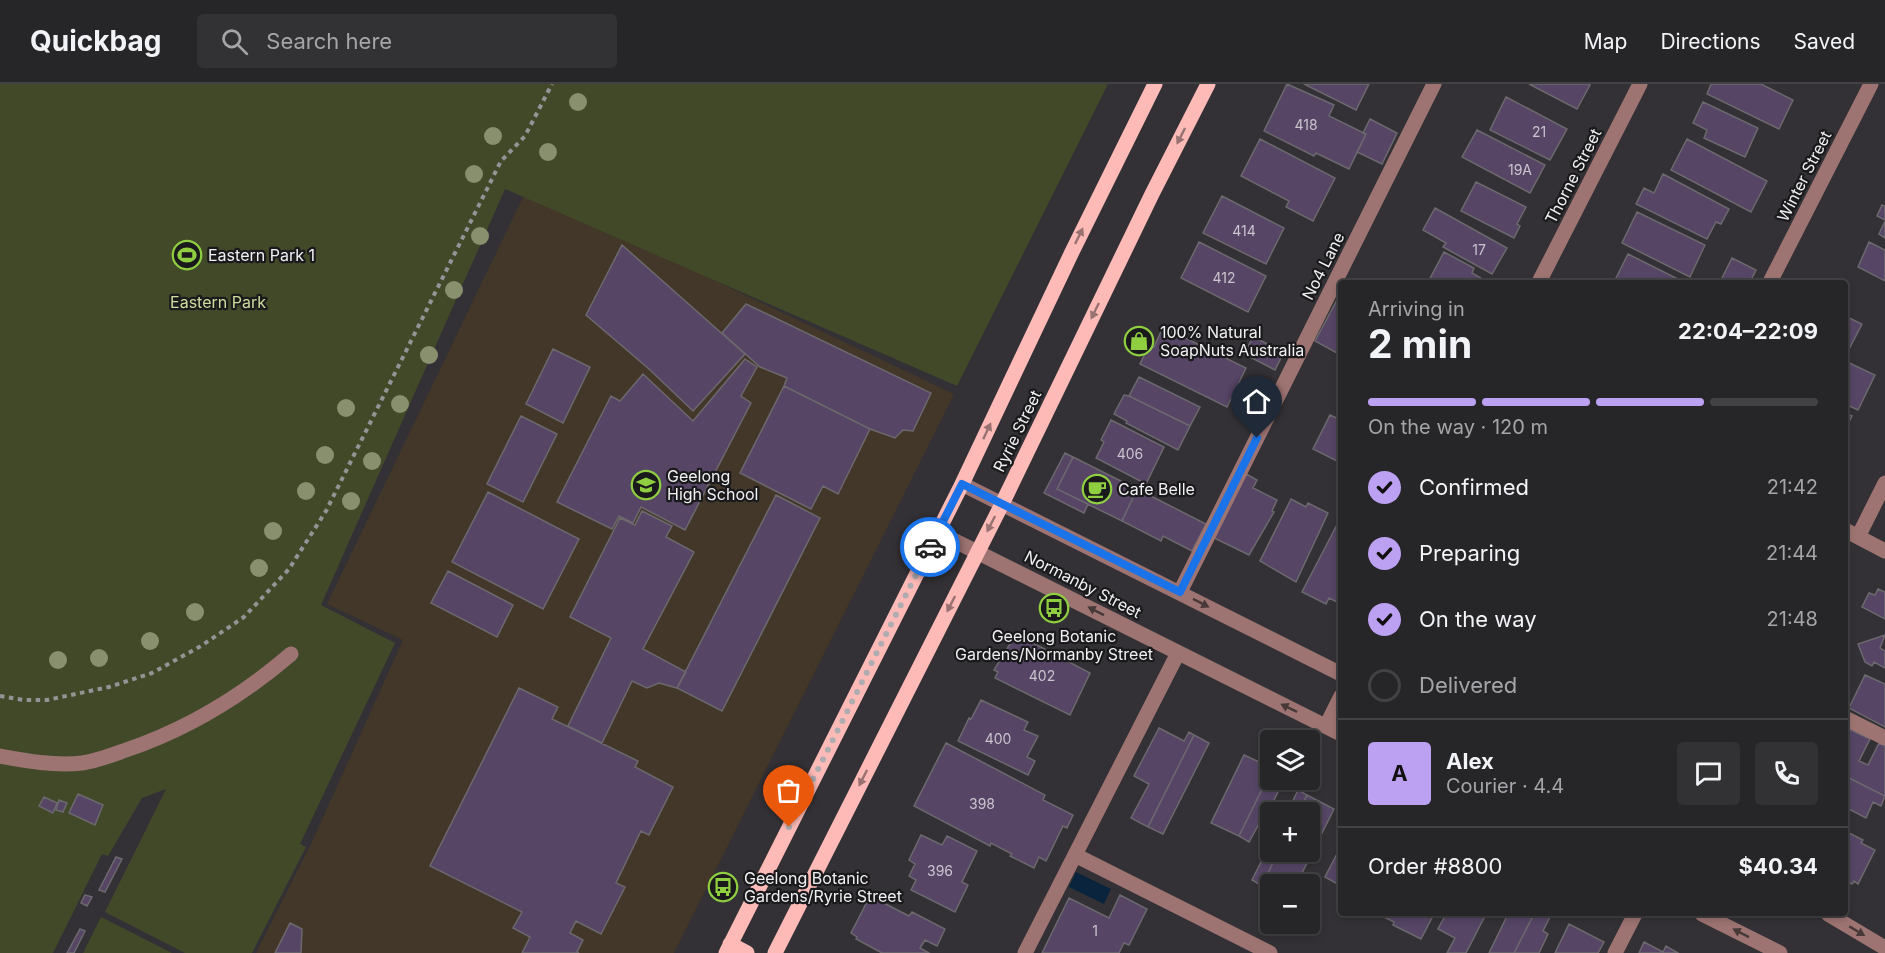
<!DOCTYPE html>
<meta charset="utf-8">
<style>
body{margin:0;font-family:Inter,sans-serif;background:#323134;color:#f1f3f6;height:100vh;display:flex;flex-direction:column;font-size:22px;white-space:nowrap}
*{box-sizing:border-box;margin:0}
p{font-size:20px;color:#a4a5a8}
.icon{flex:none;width:33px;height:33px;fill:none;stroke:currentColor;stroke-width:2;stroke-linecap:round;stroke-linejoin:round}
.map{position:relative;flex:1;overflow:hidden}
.details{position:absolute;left:1338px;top:196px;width:510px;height:636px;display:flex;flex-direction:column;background:#262528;border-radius:6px;box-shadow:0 3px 9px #0003,0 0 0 2px #424245}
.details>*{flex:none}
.buttons{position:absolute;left:1260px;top:646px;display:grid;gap:12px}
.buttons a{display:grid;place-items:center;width:60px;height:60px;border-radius:6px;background:#262528;box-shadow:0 3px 9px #0003,0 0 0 2px #424245;font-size:30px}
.pin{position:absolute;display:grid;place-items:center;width:51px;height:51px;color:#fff;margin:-62px -26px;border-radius:50% 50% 50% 0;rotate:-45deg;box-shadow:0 0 6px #0007}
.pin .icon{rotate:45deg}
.courier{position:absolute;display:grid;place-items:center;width:60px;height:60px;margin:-30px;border:4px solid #1a73e8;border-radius:50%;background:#fff;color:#222;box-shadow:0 2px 8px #0007}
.headline em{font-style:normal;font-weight:700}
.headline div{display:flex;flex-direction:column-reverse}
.headline{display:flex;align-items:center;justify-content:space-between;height:102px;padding:0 30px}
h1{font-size:39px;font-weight:700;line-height:45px}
.bar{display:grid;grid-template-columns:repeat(4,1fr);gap:9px 6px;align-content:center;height:72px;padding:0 30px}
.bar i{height:8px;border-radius:4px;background:#424245}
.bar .current{background:#bca0f2}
.bar p{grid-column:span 4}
.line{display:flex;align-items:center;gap:15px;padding:0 30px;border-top:2px solid #424245}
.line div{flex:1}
.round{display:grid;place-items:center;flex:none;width:63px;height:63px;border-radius:6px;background:#323134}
ol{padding:0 30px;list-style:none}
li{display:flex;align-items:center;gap:18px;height:66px}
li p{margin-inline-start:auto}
li .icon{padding:6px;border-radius:50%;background:#bca0f2;color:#111;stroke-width:4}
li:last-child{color:#a4a5a8}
li i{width:33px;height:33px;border:3px solid #424245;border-radius:50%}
header{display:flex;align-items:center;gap:36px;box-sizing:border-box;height:84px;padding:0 30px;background:#262528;border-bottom:2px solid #424245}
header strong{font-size:28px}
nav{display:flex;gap:33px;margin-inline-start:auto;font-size:21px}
.search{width:420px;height:54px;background:#323134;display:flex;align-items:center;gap:15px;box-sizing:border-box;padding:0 21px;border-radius:6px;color:#a4a5a8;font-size:22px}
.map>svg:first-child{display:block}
.education{fill:#423728}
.green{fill:#424929}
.water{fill:#09243c}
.building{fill:#564565;stroke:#6c696e;stroke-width:1.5}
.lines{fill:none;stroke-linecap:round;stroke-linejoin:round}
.path{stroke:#949396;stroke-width:4;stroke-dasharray:4.5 4.5;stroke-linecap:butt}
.minor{stroke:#9d7472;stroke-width:15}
.major{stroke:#febab7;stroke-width:15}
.tree{fill:#88906e}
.oneway{fill:#977271}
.oneway2{fill:#483939}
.done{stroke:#aeacb0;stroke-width:6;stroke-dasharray:0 10.8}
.route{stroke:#1a73e8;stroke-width:8}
.labels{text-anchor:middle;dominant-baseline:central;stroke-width:4.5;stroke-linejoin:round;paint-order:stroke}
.number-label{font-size:14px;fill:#cac4cf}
.street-label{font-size:16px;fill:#f0eff2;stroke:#1a191b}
.poi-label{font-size:16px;fill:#f0eff2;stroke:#1a191b;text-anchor:start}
.park-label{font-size:16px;fill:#cddd9d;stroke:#1a191b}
</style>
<header>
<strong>Quickbag</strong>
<div class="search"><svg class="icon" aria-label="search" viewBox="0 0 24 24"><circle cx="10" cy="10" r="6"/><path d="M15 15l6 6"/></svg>Search here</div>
<nav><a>Map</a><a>Directions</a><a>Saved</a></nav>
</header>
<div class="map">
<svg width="1885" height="869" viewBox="0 0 1885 869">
<rect width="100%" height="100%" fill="#333135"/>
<path class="education" d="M526 107 954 310 674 869H256L311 760 403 556 327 520Z"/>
<path class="green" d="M0 0H1108L957 302 505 105 321 521 395 559 300 760 306 763 252 869H185L105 828 166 705 142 714 108 772 102 770 53 869H0Z
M101 833 172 869H83Z"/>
<path class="water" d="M1076 788 1111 805 1104 820 1069 803Z"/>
<path class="building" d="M1287 0 1334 21 1329 32 1366 50 1349 85 1316 69 1314 72 1264 47Z
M1304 0H1369L1356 26Z
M1529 0H1588L1590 1 1577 25Z
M1711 0H1761L1793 16 1779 45 1707 10Z
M1506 13 1567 45 1550 76 1490 46Z
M1703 18 1758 44 1745 73 1704 54 1707 46 1693 39Z
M1370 35 1397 49 1382 80 1357 68 1366 50 1363 49Z
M1477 46 1545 81 1530 109 1462 73Z
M1260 55 1335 94 1313 137 1286 123 1289 117 1241 92Z
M1687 55 1767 97 1751 128 1671 86Z
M1663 90 1729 125 1721 140 1716 138 1707 155 1636 120 1644 104 1654 109Z
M1476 98 1526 123 1517 140 1520 142 1514 154 1461 127Z
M1222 112 1284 144 1266 180 1203 149Z
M1882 121 1885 122V136L1877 132Z
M1435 124 1507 164 1492 190 1443 163 1446 159 1423 146Z
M1637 128 1705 161 1690 193 1622 159Z
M1885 137V154L1879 150Z
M1199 158 1266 192 1248 228 1181 194Z
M1869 158 1885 166V197L1858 183Z
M622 161 745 270 693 327 649 285 586 231Z
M1444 168 1474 184 1472 189 1491 200H1427Z
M1628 170 1684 198 1683 200 1614 198Z
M1732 174 1756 186 1749 200H1719Z
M1337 216 1341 218V261L1337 269 1315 257Z
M746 220 931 309 913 347 903 346 895 354 870 345 784 302 787 294 760 283 722 249Z
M1845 232 1862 240 1845 273Z
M1163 243 1246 284 1227 323 1140 280 1149 261 1154 263Z
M1253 253 1284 268 1275 286 1244 270Z
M553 265 590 283 563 339 526 320Z
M745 275 757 283 741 312 751 319 685 446 641 423 633 439 619 432 612 445 557 418 611 312 620 317 643 290 693 337Z
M1845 277 1875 291 1858 326 1845 320Z
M1139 293 1200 323 1190 342 1129 312Z
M784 302 870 345 838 410 823 402 811 425 740 389Z
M1124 311 1129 312 1190 342 1178 366 1126 339 1127 337 1114 330Z
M1845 329 1852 332 1845 346Z
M1330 331 1341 336V379L1313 365Z
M521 332 557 350 523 418 487 400Z
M1111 336 1164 363 1146 400 1096 374 1104 358 1101 356Z
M1065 369 1073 373 1057 405 1088 420 1084 429 1044 409Z
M1073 373 1137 405 1122 437 1057 405Z
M1246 390 1257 396 1253 404 1277 416 1272 427 1274 428 1249 471 1214 454Z
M1137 405 1206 440 1192 467 1163 452 1161 457 1122 437Z
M488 408 579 455 543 525 452 478Z
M776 411 820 434 722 627 677 604Z
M1291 415 1306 423 1308 419 1328 429 1296 498 1260 477Z
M642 427 672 442 666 453 694 468 643 565 686 588 677 604 659 599 647 604 632 597 602 659 568 642 611 554 570 533 620 434 635 441Z
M1341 433V520L1329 514 1326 520 1302 508Z
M448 487 513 521 497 553 431 519Z
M1878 505 1885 508V535L1862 523 1869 509 1875 511Z
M1016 550 1090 589 1070 631 995 594 998 588 994 586Z
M1885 551 1880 564 1885 567V584L1874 578 1872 582 1865 578 1858 560Z
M1865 591 1885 600V643L1849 624Z
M519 604 558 623 552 635 638 677 635 683 673 703 649 751 641 747 616 799 625 803 601 850 576 837 570 849 583 856 577 868 579 869H522L530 853 513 844 522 828 430 782Z
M981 616 1028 638 1024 646 1038 652 1027 673 1035 677 1028 691 958 657 969 634 971 635Z
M1845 643 1870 655 1859 677 1868 681 1879 659 1885 662V712L1845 692Z
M1159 644 1184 657 1189 648 1194 651 1148 743 1131 734 1149 700 1134 692Z
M1194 651 1209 659 1163 750 1148 743Z
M946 659 1045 711 1043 716 1073 731 1067 744 1063 742 1046 777 1039 773 1034 784 1010 772 1012 770 991 759 990 762 914 722Z
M1244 671 1270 683V689L1239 752 1211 739Z
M1270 689V696H1284L1262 740 1260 738 1249 758 1239 752Z
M1845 692 1885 712 1881 722 1873 718 1866 734 1845 723Z
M1298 706 1307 711 1298 729H1287Z
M78 710 103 721 95 741 69 729Z
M1307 711 1334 725 1296 801H1270V806L1262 802 1278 768H1310V729H1298Z
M44 713 57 719 53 729 39 722Z
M59 716 67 719 63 728 56 726Z
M1845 747 1863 756 1861 759 1875 766 1858 800 1854 797 1852 800 1845 797Z
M921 751 942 761 947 752 977 767 962 798 968 801 955 828 911 806 916 796 909 792 915 780 909 776Z
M1270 760V768H1278L1262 802 1252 796Z
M1341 762V802L1325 793Z
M116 773 122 775 105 808 99 806Z
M85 811 92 813 87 822 81 819Z
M1120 811 1147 825 1129 861 1124 859 1119 869H1042L1069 814 1109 834Z
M870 812 909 832 912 828 945 845 937 862 925 856 920 864 929 869H882L856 855 857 853 851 849Z
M1377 830H1390L1388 835Z
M1390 830H1434L1421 855 1393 841 1394 838 1388 835Z
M1446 830H1486L1466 869H1447L1455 854 1438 845Z
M1508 830H1534L1514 869H1489Z
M1534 830 1551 831 1543 847 1548 850 1539 869H1514Z
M290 839 302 845 301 869H275Z
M1569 840 1604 858 1598 869H1555Z
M80 845 85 847 74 869H67Z
M1644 858 1663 868 1666 862 1678 869H1639Z"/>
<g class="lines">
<path class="path" d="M0 612 24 616H47L109 603 152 589 201 562 244 533 289 485 326 427 501 77 525 52 552 0"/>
<path class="minor" d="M1538 200 1640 0
M1769 200 1871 0
M962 400 1341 590
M1845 446 1885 467
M937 448 1341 650
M1858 453 1885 399
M1180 508 1434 0
M1845 634 1885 654
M1326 642 1341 612
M0 672C27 677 54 682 82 679 97 677 112 671 126 666 188 645 242 612 291 570
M1075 771 1270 869
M1702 830 1780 869
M1828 830 1885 864
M1025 869 1178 569
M1615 869 1635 830"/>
<path class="major" d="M730 860 747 869
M726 869 962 400 1071 170 1155 0
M775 869 1002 420 1152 110 1208 0"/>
</g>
<g class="tree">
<circle cx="578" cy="18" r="9"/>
<circle cx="493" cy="52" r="9"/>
<circle cx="548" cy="68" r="9"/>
<circle cx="474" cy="90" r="9"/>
<circle cx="480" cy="152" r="9"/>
<circle cx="454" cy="206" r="9"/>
<circle cx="429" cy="271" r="9"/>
<circle cx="400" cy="320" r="9"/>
<circle cx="346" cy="324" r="9"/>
<circle cx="325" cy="371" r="9"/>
<circle cx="372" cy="377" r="9"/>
<circle cx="306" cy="407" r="9"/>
<circle cx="351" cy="417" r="9"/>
<circle cx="273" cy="447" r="9"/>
<circle cx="259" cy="484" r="9"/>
<circle cx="195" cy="528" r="9"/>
<circle cx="150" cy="557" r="9"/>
<circle cx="99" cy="574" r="9"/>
<circle cx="58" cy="576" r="9"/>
</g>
<defs><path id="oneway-solid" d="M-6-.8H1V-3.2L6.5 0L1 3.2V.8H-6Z" transform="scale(1.5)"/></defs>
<g class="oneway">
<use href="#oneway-solid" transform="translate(1181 52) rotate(117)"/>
<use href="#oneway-solid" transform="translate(1079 152) rotate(-64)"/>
<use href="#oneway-solid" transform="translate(1095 227) rotate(116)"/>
<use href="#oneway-solid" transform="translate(987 347) rotate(-65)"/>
<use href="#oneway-solid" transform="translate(991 440) rotate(117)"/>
<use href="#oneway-solid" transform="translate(951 520) rotate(117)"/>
<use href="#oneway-solid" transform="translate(863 694) rotate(117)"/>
</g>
<g class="oneway2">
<use href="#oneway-solid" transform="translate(1201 519) rotate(27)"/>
<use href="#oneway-solid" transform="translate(1096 527) rotate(-153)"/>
<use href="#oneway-solid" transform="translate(1289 624) rotate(-154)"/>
<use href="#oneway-solid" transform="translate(1857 847) rotate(31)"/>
<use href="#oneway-solid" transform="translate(1741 849) rotate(-153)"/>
</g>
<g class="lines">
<path class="done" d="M789 743 930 463"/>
<path class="route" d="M930 463 962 400 1180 508 1257 354"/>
</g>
<defs>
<g id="stadium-ring" transform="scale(1.5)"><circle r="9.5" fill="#1a191b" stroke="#8fcd41" stroke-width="1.5"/><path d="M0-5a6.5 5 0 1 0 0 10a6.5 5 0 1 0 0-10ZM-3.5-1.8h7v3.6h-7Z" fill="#8fcd41"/></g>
<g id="shop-ring" transform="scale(1.5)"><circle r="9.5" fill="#1a191b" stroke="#8fcd41" stroke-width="1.5"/><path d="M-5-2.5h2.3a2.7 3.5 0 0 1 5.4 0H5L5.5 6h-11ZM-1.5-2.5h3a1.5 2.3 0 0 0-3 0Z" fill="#8fcd41"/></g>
<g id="school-ring" transform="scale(1.5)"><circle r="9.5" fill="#1a191b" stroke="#8fcd41" stroke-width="1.5"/><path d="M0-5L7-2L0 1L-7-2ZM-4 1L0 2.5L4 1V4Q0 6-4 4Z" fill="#8fcd41"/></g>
<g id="cafe-ring" transform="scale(1.5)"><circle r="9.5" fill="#1a191b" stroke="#8fcd41" stroke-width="1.5"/><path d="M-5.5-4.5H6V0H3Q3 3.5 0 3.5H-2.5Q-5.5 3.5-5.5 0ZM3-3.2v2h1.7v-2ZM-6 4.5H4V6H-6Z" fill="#8fcd41"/></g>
<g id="bus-ring" transform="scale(1.5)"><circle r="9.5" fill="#1a191b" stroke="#8fcd41" stroke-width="1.5"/><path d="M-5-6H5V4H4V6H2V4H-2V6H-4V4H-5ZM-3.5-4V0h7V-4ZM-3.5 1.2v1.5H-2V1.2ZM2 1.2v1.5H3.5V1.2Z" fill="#8fcd41"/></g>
</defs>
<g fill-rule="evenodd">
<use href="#stadium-ring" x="187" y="171"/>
<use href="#shop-ring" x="1139" y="257"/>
<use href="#school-ring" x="646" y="401"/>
<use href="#cafe-ring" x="1097" y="405"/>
<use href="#bus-ring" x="1054" y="524"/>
<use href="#bus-ring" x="723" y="803"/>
</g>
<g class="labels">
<g class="number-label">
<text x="1306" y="40">418</text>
<text x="1539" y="47">21</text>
<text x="1520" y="85">19A</text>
<text x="1244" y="146">414</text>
<text x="1479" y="165">17</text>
<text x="1224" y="193">412</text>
<text x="1130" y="369">406</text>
<text x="1042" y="591">402</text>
<text x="998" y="654">400</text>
<text x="982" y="719">398</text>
<text x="940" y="786">396</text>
<text x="1095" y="846">1</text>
</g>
<g class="street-label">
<text transform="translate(1573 92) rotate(-63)">Thorne Street</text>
<text transform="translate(1804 92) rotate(-63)">Winter Street</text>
<text transform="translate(1323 182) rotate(-63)">No4 Lane</text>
<text transform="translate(1017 347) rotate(-64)">Ryrie Street</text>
<text transform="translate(1083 500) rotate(27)">Normanby Street</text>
</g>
<g class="poi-label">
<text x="208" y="171">Eastern Park 1</text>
<text x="1160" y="248">100% Natural<tspan x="1160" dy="18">SoapNuts Australia</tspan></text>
<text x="667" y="392">Geelong<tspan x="667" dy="18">High School</tspan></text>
<text x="1118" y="405">Cafe Belle</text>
<text x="1054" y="552" text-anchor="middle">Geelong Botanic<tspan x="1054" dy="18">Gardens/Normanby Street</tspan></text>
<text x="744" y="794">Geelong Botanic<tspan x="744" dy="18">Gardens/Ryrie Street</tspan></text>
</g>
<g class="park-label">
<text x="218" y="218">Eastern Park</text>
</g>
</g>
</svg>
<div class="buttons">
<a><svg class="icon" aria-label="layers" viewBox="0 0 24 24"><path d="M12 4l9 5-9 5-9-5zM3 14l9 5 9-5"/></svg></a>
<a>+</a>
<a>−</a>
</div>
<div class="pin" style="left:789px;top:743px;background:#ea580c"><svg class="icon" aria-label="bag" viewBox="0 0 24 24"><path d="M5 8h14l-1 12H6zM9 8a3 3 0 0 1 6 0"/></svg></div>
<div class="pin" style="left:1257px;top:354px;background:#1f2937"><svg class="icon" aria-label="home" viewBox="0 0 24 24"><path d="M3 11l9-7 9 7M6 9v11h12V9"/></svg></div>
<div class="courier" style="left:930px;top:463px"><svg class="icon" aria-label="car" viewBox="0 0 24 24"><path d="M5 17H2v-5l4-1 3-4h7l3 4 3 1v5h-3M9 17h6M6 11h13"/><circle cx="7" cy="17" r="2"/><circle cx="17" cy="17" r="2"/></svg></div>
<section class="details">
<div class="headline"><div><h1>2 min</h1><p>Arriving in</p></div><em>22:04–22:09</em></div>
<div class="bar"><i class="current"></i><i class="current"></i><i class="current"></i><i></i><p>On the way · 120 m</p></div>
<ol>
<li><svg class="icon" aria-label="check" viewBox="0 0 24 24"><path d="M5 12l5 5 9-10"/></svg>Confirmed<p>21:42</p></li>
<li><svg class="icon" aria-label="check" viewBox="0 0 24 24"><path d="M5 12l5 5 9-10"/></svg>Preparing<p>21:44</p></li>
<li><svg class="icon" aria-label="check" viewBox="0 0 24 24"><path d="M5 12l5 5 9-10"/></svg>On the way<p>21:48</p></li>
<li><i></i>Delivered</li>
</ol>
<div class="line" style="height:108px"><b class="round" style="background:#bca0f2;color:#111">A</b><div><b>Alex</b><p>Courier · 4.4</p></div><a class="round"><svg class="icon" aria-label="chat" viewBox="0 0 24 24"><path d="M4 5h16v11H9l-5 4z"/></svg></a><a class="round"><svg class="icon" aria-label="phone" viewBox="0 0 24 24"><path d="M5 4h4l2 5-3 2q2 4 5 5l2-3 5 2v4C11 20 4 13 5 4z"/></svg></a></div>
<div class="line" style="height:78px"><div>Order #8800</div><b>$40.34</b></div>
</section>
</div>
